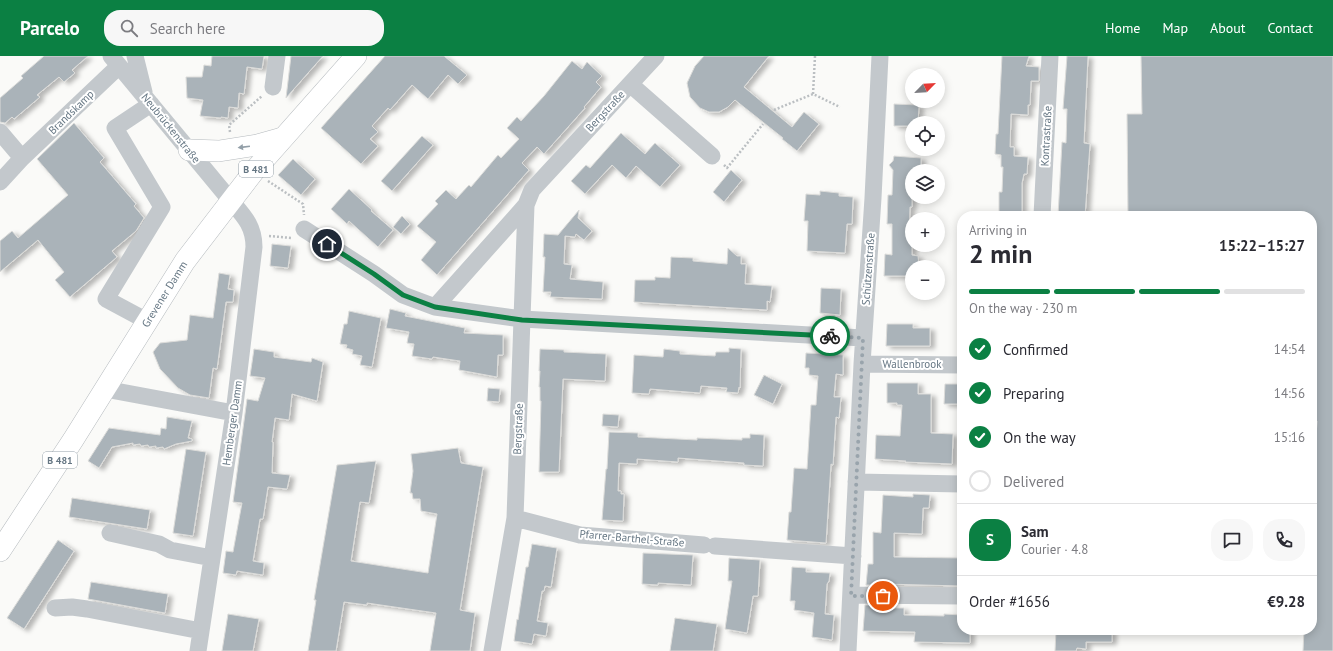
<!DOCTYPE html>
<meta charset="utf-8">
<style>
body{margin:0;font-family:"PT Sans",sans-serif;background:#f7f7f7;color:#2b2b33;height:100vh;display:flex;flex-direction:column;font-size:15px;white-space:nowrap}
*{box-sizing:border-box;margin:0}
p{font-size:13px;color:#7c7c81}
.icon{flex:none;width:22px;height:22px;fill:none;stroke:currentColor;stroke-width:2;stroke-linecap:round;stroke-linejoin:round}
.map{position:relative;flex:1;overflow:hidden}
.sheet{position:absolute;left:957px;top:155px;width:360px;height:424px;display:flex;flex-direction:column;background:#fff;border-radius:16px;box-shadow:0 2px 10px #0003}
.sheet>*{flex:none}
.needle{width:26px;rotate:66deg}
.buttons{position:absolute;left:905px;top:12px;display:grid;gap:8px}
.buttons a{display:grid;place-items:center;width:40px;height:40px;border-radius:50%;background:#fff;box-shadow:0 2px 10px #0003;font-size:20px}
.pin{position:absolute;display:grid;place-items:center;width:34px;height:34px;color:#fff;margin:-17px;border:2px solid #fff;border-radius:50%;box-shadow:0 1px 4px #0007}
.courier{position:absolute;display:grid;place-items:center;width:40px;height:40px;margin:-20px;border:3px solid #0b8043;border-radius:50%;background:#fff;color:#222;box-shadow:0 1px 5px #0007}
.head em{font-style:normal;font-weight:800}
.head div{display:flex;flex-direction:column-reverse}
.head{display:flex;align-items:center;justify-content:space-between;height:68px;padding:0 12px}
h1{font-size:26px;font-weight:800;line-height:30px}
.bar{display:grid;grid-template-columns:repeat(4,1fr);gap:6px 4px;align-content:center;height:48px;padding:0 12px}
.bar i{height:5px;border-radius:3px;background:#e1e1e2}
.bar .current{background:#0b8043}
.bar p{grid-column:span 4}
.line{display:flex;align-items:center;gap:10px;padding:0 12px;border-top:1px solid #e1e1e2}
.line div{flex:1}
.round{display:grid;place-items:center;flex:none;width:42px;height:42px;border-radius:16px;background:#f7f7f7}
ol{padding:0 12px;list-style:none}
li{display:flex;align-items:center;gap:12px;height:44px}
li p{margin-inline-start:auto}
li .icon{padding:4px;border-radius:50%;background:#0b8043;color:#fff;stroke-width:4}
li:last-child{color:#7c7c81}
li i{width:22px;height:22px;border:2px solid #e1e1e2;border-radius:50%}
header{display:flex;align-items:center;gap:24px;box-sizing:border-box;height:56px;padding:0 20px;background:#0b8043;color:#fff}
header strong{font-size:19px}
nav{display:flex;gap:22px;margin-inline-start:auto;font-size:14px}
.search{width:280px;height:36px;background:#f7f7f7;display:flex;align-items:center;gap:10px;box-sizing:border-box;padding:0 14px;border-radius:16px;color:#7c7c81;font-size:15px}
.map>svg:first-child{display:block}
.building{fill:#aab3b9;stroke:#dcdcda;filter:url(#shadow)}
.lines{fill:none;stroke-linecap:round;stroke-linejoin:round}
.major-casing{stroke:#b5babe;stroke-width:22}
.path{stroke:#bbbfc2;stroke-width:2.5;stroke-dasharray:2 2;stroke-linecap:butt}
.minor{stroke:#c3c8cc;stroke-width:17}
.major{stroke:#fff;stroke-width:21}
.oneway{fill:#939fa8}
.done{stroke:#99a4ac;stroke-width:4;stroke-dasharray:0 7.2}
.route{stroke:#0b8043;stroke-width:5}
.labels{text-anchor:middle;dominant-baseline:central;stroke-width:4;stroke-linejoin:round;paint-order:stroke}
.shield{fill:#fff;stroke:#939fa8;stroke-width:1}
.shield-label{font-size:10px;font-weight:bold;fill:#657683}
.street-label{font-size:11px;fill:#657683;stroke:#fff}
</style>
<header>
<strong>Parcelo</strong>
<div class="search"><svg class="icon" aria-label="search" viewBox="0 0 24 24"><circle cx="10" cy="10" r="6"/><path d="M15 15l6 6"/></svg>Search here</div>
<nav><a>Home</a><a>Map</a><a>About</a><a>Contact</a></nav>
</header>
<div class="map">
<svg width="1333" height="595" viewBox="0 0 1333 595">
<defs>
<filter id="shadow"><feDropShadow dx="4.5" dy="2.5" stdDeviation="2" flood-color="#0004"/></filter>
</defs>
<rect width="100%" height="100%" fill="#fafaf8"/>
<path class="building" d="M44 0H88L72 14 75 17 64 26 59 21 37 39 40 41 14 63 12 61 5 67 0 66V42L23 22 21 20Z
M212 0H264L262 13 247 11 244 38 239 37 238 52 229 51 228 62 221 61V62L200 60 203 44 187 42 186 21H202L204 9 211 10Z
M291 0H323L286 42Z
M385 0H444L467 19 458 28 448 19 428 43 412 29 390 54 388 52 372 70 378 76 370 83 378 90 361 108 321 72Z
M704 0H769L744 31 792 71 804 56 819 68 797 95 782 83 783 82 735 44 728 51 719 56H709L700 52 690 41 687 27 695 10Z
M1002 0H1029L1026 10 1039 11V25H1031L1030 49H1028V59L1011 58 1010 91H1014V100L1028 101 1027 118H1024L1022 127V160H999V136H1002L1003 111H1001V99L995 98 996 78H998Z
M1067 0H1088L1084 87 1090 88 1085 160H1058L1062 86 1066 87 1067 53H1063Z
M1141 0H1333V595H1303L1304 574H1312V443L1317 365H1312V160H1128L1127 58H1142Z
M572 5 582 13 587 6 602 20 596 26 601 31 584 51 585 52 544 98 537 91 522 107 529 114 437 219 421 204 436 186 417 170 438 148 435 145 446 134 456 143 469 129 471 131 498 99 501 102 519 83 507 72 517 61 521 65 544 40Z
M894 48 919 49 918 67H912V70H894Z
M74 67 104 102 100 106 136 148 134 150 144 162 136 175 112 195 117 201 70 241 55 224 64 216 38 184 0 216V185L12 175 18 182 68 139 37 103Z
M621 77 645 98 655 87 680 109 660 131 636 110 626 122 612 109 585 138 571 125 586 109 590 112Z
M422 80 433 89 392 135 381 125Z
M894 100 921 102V115H912V151H910L909 183H912V199L918 200 919 211H912V220H884L885 198 892 199V168H887L888 139H892L893 114 889 109 893 105Z
M293 103 315 123 301 139 278 119Z
M731 114 742 124 724 146 713 136Z
M349 133 372 154 371 155 393 174 378 191 349 165 347 168 331 153Z
M820 135 839 137V140L853 141 852 168H847L845 197 807 195 808 165H804L806 138 820 139Z
M579 154 578 162 592 175 584 184 576 178 575 181 565 180 564 208 572 209 570 223 603 226 602 243 550 241 551 236H543L545 201H543L544 178 558 179Z
M402 160 410 168 401 178 393 171Z
M272 188 291 190 288 212 270 210Z
M728 192 737 200H741V208H746L745 228 772 230 770 246 767 245V254L634 246 635 224H655V221L670 222 671 201 693 202V205L727 208Z
M219 217 230 219 228 233 234 234 233 246H226L217 313 213 312 209 342 190 339 178 332 160 313 153 296 160 287 187 284 190 259 213 262Z
M821 232 841 233 840 259 820 257Z
M390 253 406 257 405 260 465 272 464 277 503 279V299H498L497 321 459 314 460 305 433 301 432 303 412 300 414 288 407 287 409 276 386 272Z
M349 255 381 262 372 311 360 309 362 300 352 298 353 294 346 292 347 289 340 288 344 268H347Z
M887 268H913V272H930V290H886Z
M729 292 741 293 740 332 739 331 738 337 726 336 727 332 701 330 700 337 650 333 649 338 632 337 634 299 663 301 664 293 680 295V298L715 300 716 296H729Z
M254 293 274 296V301L311 306 312 302 323 306 317 345 292 338 289 364 275 362 272 386H273L272 417 290 419 287 433 268 431 263 463H260L253 505 264 507 263 519 237 515 236 519 223 517 226 495 233 496 242 447 233 446 247 343 258 345 265 322 250 320Z
M540 293 564 294V296L606 298 605 325 563 323 559 416H539L541 345H540V331H539L540 315H539Z
M806 297 843 299V319L836 318 834 341H841L839 362 836 361 833 409 831 408 826 487 787 484 789 456H791L794 412 807 413 811 349H816L818 320 809 319V312H805Z
M764 319 782 328 773 348 754 339Z
M887 327H918V338H931V377L953 378 952 408 905 406 906 405 875 403 876 379 900 380 902 349H897V347H887Z
M945 328H962V348H944Z
M488 332 500 333 499 346 487 345Z
M603 358 619 359 618 371 602 370Z
M167 361 192 365 188 382 192 383V385L176 388 164 393 163 391 156 392V390L149 391 148 389 141 390 140 388 133 389V387L112 391 99 412 88 405 109 372 160 379 161 372 166 373Z
M609 376 638 377V381L697 384V382L742 384V382H750V378L764 379 763 410 744 409V407L678 402V406L637 403V408L619 407 618 435H621V438H624L623 465 602 464 606 413H607Z
M458 392 461 407 483 411 460 554 475 557 470 595H430L436 557 367 547V549L344 546 336 595H308L316 544H314L337 409 376 405 369 447 360 446 351 505 428 517 437 458 421 455 420 443H413L412 437H410L413 415 411 398Z
M186 393 206 396 193 480 173 477Z
M913 438 930 439 929 452H923L922 478 894 477V501L962 502V530L884 528V529H866L868 508H873V476L881 477 883 439 913 441Z
M72 442 150 454 147 473 69 461Z
M58 484 74 495 24 573 7 562Z
M532 488 557 492 551 531 545 530 544 535H542L537 565 548 567 546 580 534 578 532 588 514 585 517 563 518 564 526 511H528Z
M643 497 693 499 691 529 658 527V529L642 528Z
M729 502 760 504 758 540H753L747 577 725 573 732 525H728Z
M792 511 806 512V516L830 517 829 525 827 528 825 558 834 559 832 584 812 581 814 557 794 554 795 545H790Z
M91 526 168 538 165 557 88 543Z
M865 549H883V552H904V559L944 560V558L962 559V574H970V587L914 586 915 576 863 575Z
M228 558 259 563 253 595H222Z
M675 562 717 568 713 595H670Z
M1056 574H1112V586H1086V593L1077 592 1076 595H1055Z"/>
<g class="lines">
<g class="major-casing">
<g id="major">
<path d="M189 94 219 95 257 89 282 82"/>
<path id="s1" d="M0 495 73 384 185 205 254 115 356 0"/>
</g>
</g>
<path class="path" d="M815 0 813 38 840 51
M774 54 813 38
M230 76 229 69 262 40
M724 109 727 112 763 68
M268 125 303 148 304 159
M269 180 292 182"/>
<path class="minor" d="M111 0 231 145C244 160 254 170 254 191L234 357 198 595
M135 0 144 36
M630 28 712 100
M273 31 277 0
M0 76 22 102
M0 126 22 102 119 10
M1042 160 1050 0
M304 173 374 218 403 239 435 251 522 263 863 282
M435 251 526 149
M147 265 106 243 162 151 115 72 151 48
M862 308 962 309
M105 333 234 357
M856 426 962 428
M515 462 580 479 704 489
M110 477 159 488 170 494 212 502
M715 490 853 500
M851 539 962 540
M55 552 72 551 87 553 201 575
M492 595 515 462 526 149 532 134 656 0
M848 595 862 308 873 142 880 0"/>
<use href="#major" class="major"/>
</g>
<defs><path id="oneway-solid" d="M-6-.8H1V-3.2L6.5 0L1 3.2V.8H-6Z"/></defs>
<use class="oneway" href="#oneway-solid" transform="translate(244 91) rotate(173)"/>
<g class="lines">
<path class="done" d="M830 280 863 282 851 540H883"/>
<path class="route" d="M327 188 374 218 403 239 435 251 522 264 830 280"/>
</g>
<g class="labels">
<g class="shield">
<rect x="239" y="105" width="34" height="16" rx="3"/>
<rect x="43" y="396" width="34" height="16" rx="3"/>
</g>
<g class="shield-label">
<text x="256" y="113">B 481</text>
<text x="60" y="404">B 481</text>
</g>
<g class="street-label">
<text transform="translate(605 55) rotate(-47)">Bergstraße</text>
<text transform="translate(71 56) rotate(-44)">Brandskamp</text>
<text transform="translate(171 72) rotate(51)">Neubrückenstraße</text>
<text transform="translate(1046 80) rotate(-87)">Kontrastraße</text>
<text transform="translate(868 213) rotate(-86)">Schützenstraße</text>
<text stroke="none"><textPath href="#s1" startOffset="305">Grevener Damm</textPath></text>
<text x="912" y="308">Wallenbrook</text>
<text transform="translate(232 367) rotate(-82)">Hemberger Damm</text>
<text transform="translate(518 373) rotate(-88)">Bergstraße</text>
<text transform="translate(632 482) rotate(5)">Pfarrer-Barthel-Straße</text>
</g>
</g>
</svg>
<div class="buttons">
<a><svg class="needle" viewBox="-14 -14 28 28"><path d="M0-13l5 13h-10z" fill="#e53935"/><path d="M0 13l5-13h-10z" fill="#7c7c81"/></svg></a>
<a><svg class="icon" aria-label="locate" viewBox="0 0 24 24"><circle cx="12" cy="12" r="6"/><path d="M12 2v4M12 18v4M2 12h4M18 12h4"/></svg></a>
<a><svg class="icon" aria-label="layers" viewBox="0 0 24 24"><path d="M12 4l9 5-9 5-9-5zM3 14l9 5 9-5"/></svg></a>
<a>+</a>
<a>−</a>
</div>
<div class="pin" style="left:883px;top:540px;background:#ea580c"><svg class="icon" aria-label="bag" viewBox="0 0 24 24"><path d="M5 8h14l-1 12H6zM9 8a3 3 0 0 1 6 0"/></svg></div>
<div class="pin" style="left:327px;top:188px;background:#1f2937"><svg class="icon" aria-label="home" viewBox="0 0 24 24"><path d="M3 11l9-7 9 7M6 9v11h12V9"/></svg></div>
<div class="courier" style="left:830px;top:280px"><svg class="icon" aria-label="bike" viewBox="0 0 24 24"><circle cx="6" cy="16" r="4"/><circle cx="18" cy="16" r="4"/><path d="M6 16l4-8h5l3 8M10 8l3 8H6M13 5h3"/></svg></div>
<section class="sheet">
<div class="head"><div><h1>2 min</h1><p>Arriving in</p></div><em>15:22–15:27</em></div>
<div class="bar"><i class="current"></i><i class="current"></i><i class="current"></i><i></i><p>On the way · 230 m</p></div>
<ol>
<li><svg class="icon" aria-label="check" viewBox="0 0 24 24"><path d="M5 12l5 5 9-10"/></svg>Confirmed<p>14:54</p></li>
<li><svg class="icon" aria-label="check" viewBox="0 0 24 24"><path d="M5 12l5 5 9-10"/></svg>Preparing<p>14:56</p></li>
<li><svg class="icon" aria-label="check" viewBox="0 0 24 24"><path d="M5 12l5 5 9-10"/></svg>On the way<p>15:16</p></li>
<li><i></i>Delivered</li>
</ol>
<div class="line" style="height:72px"><b class="round" style="background:#0b8043;color:#fff">S</b><div><b>Sam</b><p>Courier · 4.8</p></div><a class="round"><svg class="icon" aria-label="chat" viewBox="0 0 24 24"><path d="M4 5h16v11H9l-5 4z"/></svg></a><a class="round"><svg class="icon" aria-label="phone" viewBox="0 0 24 24"><path d="M5 4h4l2 5-3 2q2 4 5 5l2-3 5 2v4C11 20 4 13 5 4z"/></svg></a></div>
<div class="line" style="height:52px"><div>Order #1656</div><b>€9.28</b></div>
</section>
</div>
